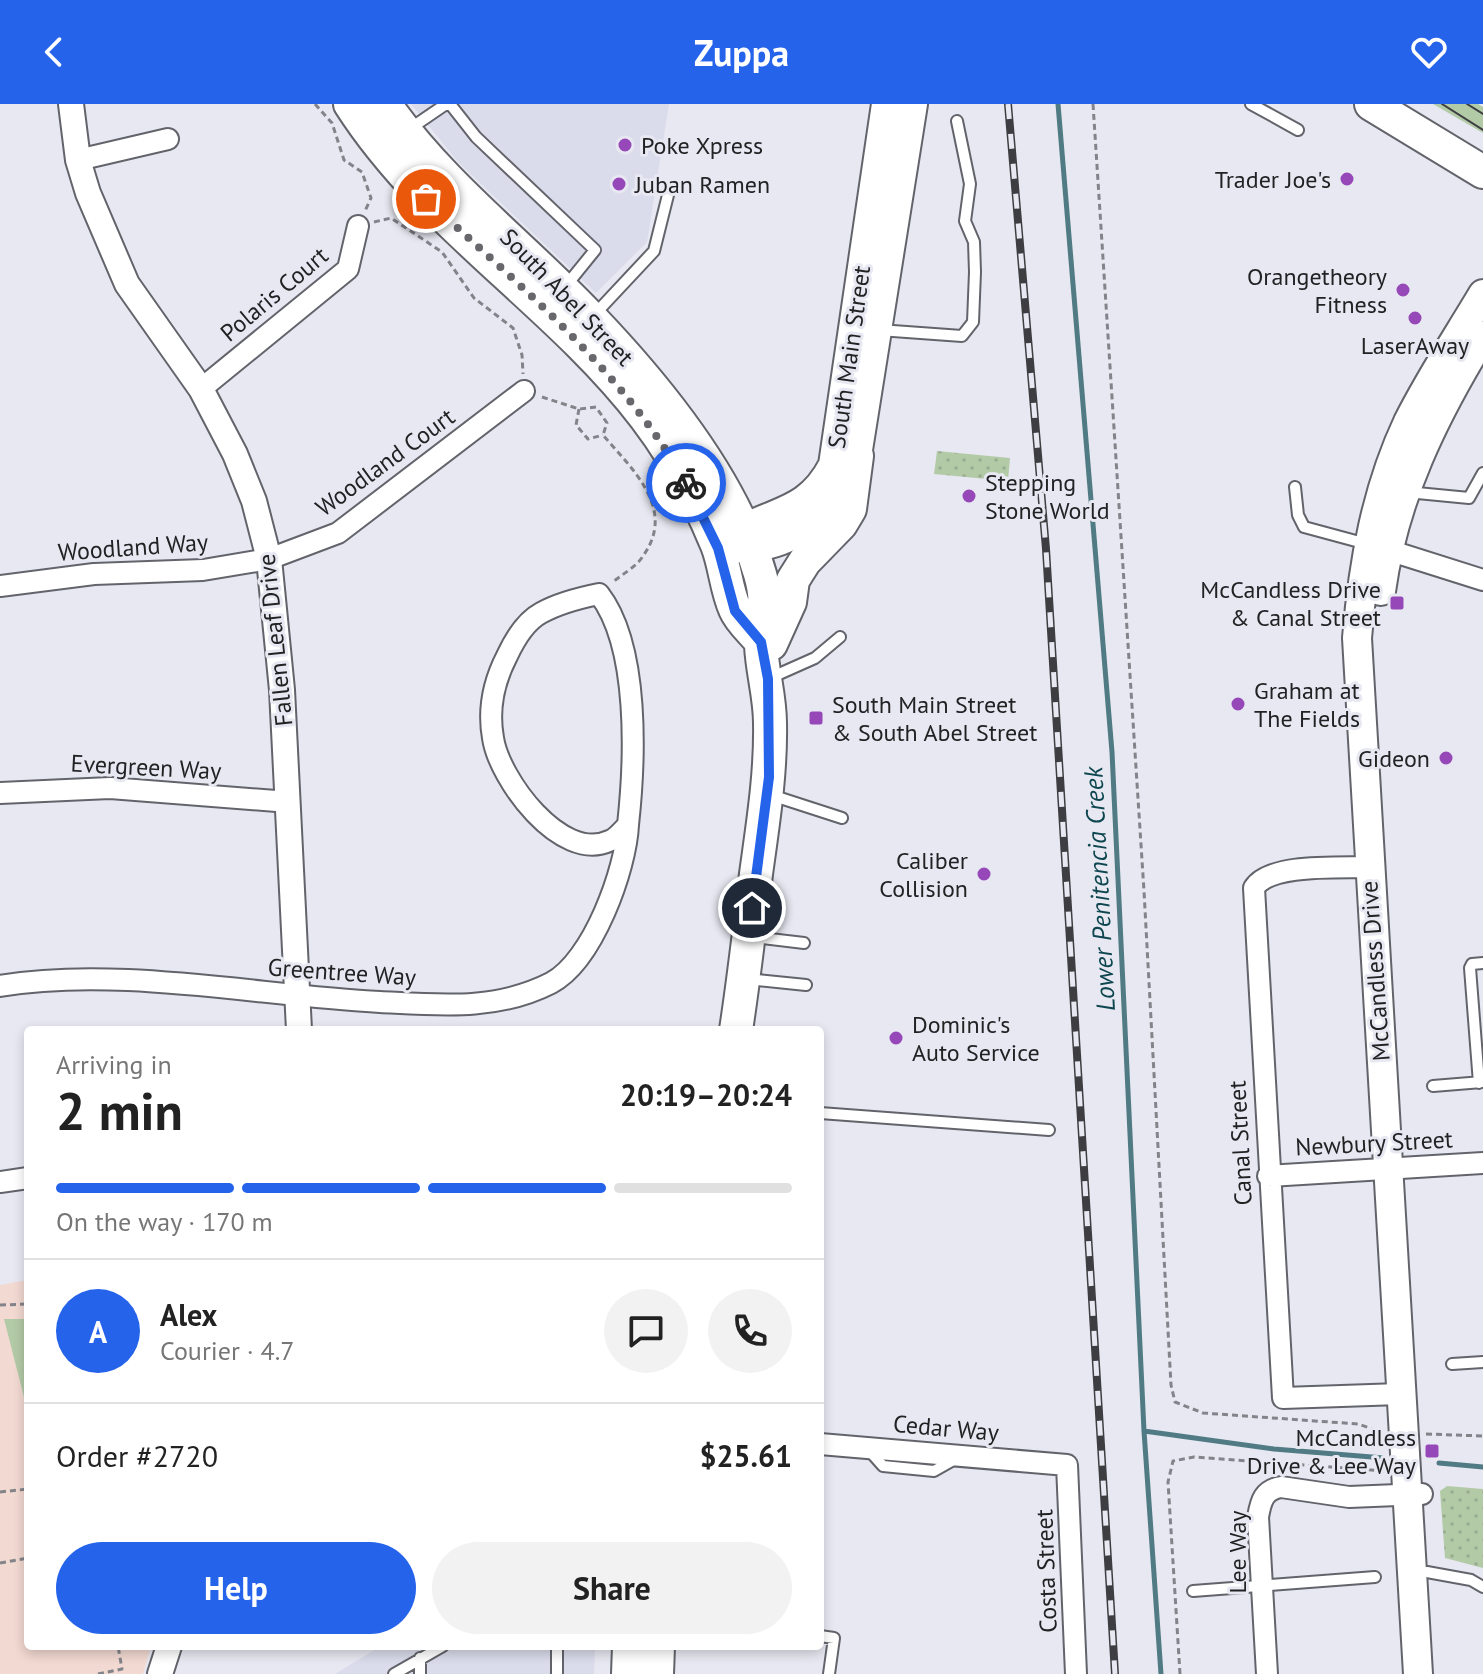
<!DOCTYPE html>
<meta charset="utf-8">
<style>
body{margin:0;font-family:"PT Sans",sans-serif;background:#f2f2f2;color:#222;height:100vh;display:flex;flex-direction:column;font-size:30px;white-space:nowrap}
*{box-sizing:border-box;margin:0}
p{font-size:26px;color:#767676}
.icon{flex:none;width:44px;height:44px;fill:none;stroke:currentColor;stroke-width:2;stroke-linecap:round;stroke-linejoin:round}
.map{position:relative;flex:1;overflow:hidden}
.sheet{position:absolute;left:24px;top:922px;width:800px;height:624px;display:flex;flex-direction:column;background:#fff;border-radius:8px;box-shadow:0 4px 12px #0003}
.sheet>*{flex:none}
.pin{position:absolute;display:grid;place-items:center;width:68px;height:68px;color:#fff;margin:-34px;border:4px solid #fff;border-radius:50%;box-shadow:0 2px 8px #0007}
.courier{position:absolute;display:grid;place-items:center;width:80px;height:80px;margin:-40px;border:6px solid #2563eb;border-radius:50%;background:#fff;color:#222;box-shadow:0 2px 10px #0007}
.headline em{font-style:normal;font-weight:600}
.headline div{display:flex;flex-direction:column-reverse}
.headline{display:flex;align-items:center;justify-content:space-between;height:136px;padding:0 32px}
h1{font-size:52px;font-weight:600;line-height:60px}
.bar{display:grid;grid-template-columns:repeat(4,1fr);gap:12px 8px;align-content:center;height:96px;padding:0 32px}
.bar i{height:10px;border-radius:6px;background:#e0e0e0}
.bar .selected{background:#2563eb}
.bar p{grid-column:span 4}
.line{display:flex;align-items:center;gap:20px;padding:0 32px;border-top:2px solid #e0e0e0}
.line div{flex:1}
.round{display:grid;place-items:center;flex:none;width:84px;height:84px;border-radius:42px;background:#f2f2f2}
.cta{display:flex;gap:16px;margin-top:auto;padding:16px 32px}
.cta a{flex:1;height:92px;border-radius:48px;background:#2563eb;color:#fff;font-size:32px;font-weight:600;line-height:92px;text-align:center}
.cta a+a{background:#f2f2f2;color:#222}
header{display:flex;justify-content:space-between;align-items:center;height:104px;padding:0 32px;background:#2563eb;color:#fff;font-size:36px;font-weight:600}
.map>svg:first-child{display:block}
.built{fill:#dadbeb}
.education{fill:#f2d9d1}
.green{fill:#b3caa7}
.park{fill:url(#park-dots)}
.lines{fill:none;stroke-linecap:round;stroke-linejoin:round}
.stream{stroke:#507b84;stroke-width:5}
.service-casing{stroke:#63646b;stroke-width:14}
.minor-casing{stroke:#63646b;stroke-width:24}
.tertiary-casing{stroke:#63646b;stroke-width:28}
.secondary-casing{stroke:#63646b;stroke-width:32}
.primary-casing{stroke:#63646b;stroke-width:36}
.path{stroke:#83848a;stroke-width:3;stroke-dasharray:6 4;stroke-linecap:butt}
.service{stroke:#fff;stroke-width:10}
.minor{stroke:#fff;stroke-width:20}
.tertiary{stroke:#fff;stroke-width:24}
.secondary{stroke:#fff;stroke-width:28}
.primary{stroke:#fff;stroke-width:32}
.tram{stroke:#3e3e42;stroke-width:2}
.rail-casing{stroke:#3e3e42;stroke-width:8}
.rail{stroke:#e7e8f1;stroke-width:5;stroke-dasharray:15;stroke-linecap:butt}
.done{stroke:#67676c;stroke-width:8;stroke-dasharray:0 14.4}
.route{stroke:#2563eb;stroke-width:10}
.poi-dot{fill:#9648b8;stroke:#e7e8f1;stroke-width:3}
.labels{text-anchor:middle;dominant-baseline:central;stroke-width:6;stroke-linejoin:round;paint-order:stroke}
.poi-label{font-size:24px;fill:#222225;stroke:#e7e8f1;text-anchor:start}
.street-label{font-size:24px;fill:#222225;stroke:#e7e8f1}
.water-label{font-size:26px;font-style:italic;fill:#0d464f;stroke:#e7e8f1}
</style>
<header><svg class="icon" aria-label="back" viewBox="0 0 24 24"><path d="M15 5l-7 7 7 7"/></svg>Zuppa<svg class="icon" aria-label="heart" viewBox="0 0 24 24"><path d="M12 20l-8-8c-3-5 5-10 8-4 3-6 11-1 8 4z"/></svg></header>
<div class="map">
<svg width="1483" height="1570" viewBox="0 0 1483 1570">
<defs>
<pattern id="park-dots" width="8" height="8" patternUnits="userSpaceOnUse" patternTransform="scale(2)"><rect width="8" height="8" fill="#b3caa7"/><path d="M2 2h.1M6 6h.1" fill="none" stroke="#9aad90" stroke-width="1.8" stroke-linecap="round"/></pattern>
</defs>
<rect width="100%" height="100%" fill="#e7e8f1"/>
<path class="built" d="M411 0H669L647 138 596 189 459 59Z
M381 1542H595L594 1570H335Z"/>
<path class="education" d="M28 1176V1542H151L143 1570H0V1181Z"/>
<path class="green" d="M1433 0H1478L1483 3V29Z
M4 1215H28V1300L26 1301Z"/>
<path class="park" d="M937 347 1010 354 1008 377 934 370Z
M1447 1382 1483 1385V1464L1445 1454 1440 1387Z"/>
<g class="lines">
<path class="stream" d="M1058 0 1112 648 1144 1327 1161 1570
M1144 1327 1274 1345 1384 1354
M1439 1359 1483 1363"/>
<g class="service-casing">
<path id="service" d="M450 0 476 33 595 146 565 183
M1251 0 1298 26
M408 26 446 0
M595 210 654 147 668 91
M879 226 962 232 973 218 975 168 974 138 965 117 970 80 957 17
M1295 383 1298 411 1304 423 1367 440
M1407 388 1469 394 1483 369
M770 574 815 554 840 533
M771 691 842 714
M754 833 804 839
M748 875 806 881
M1479 979 1470 864 1472 860 1483 859
M1433 982 1482 978
M820 1009 1049 1026
M1452 1260 1483 1258
M868 1345 883 1362 934 1367 957 1354
M1427 1468 1471 1476 1483 1483
M1193 1487 1375 1473
M820 1532 834 1534 829 1570
M420 1554V1570
M394 1570 443 1542
M557 1570V1542"/>
</g>
<g class="minor-casing">
<path id="minor" d="M78 56 168 35
M201 285 348 165 358 122
M1388 446 1483 476
M0 482 94 470 203 466 269 455 338 429 524 287
M599 490C640 543 635 657 628 721 623 726 616 735 609 737 561 759 499 675 493 634 488 606 494 577 507 552 514 537 526 517 541 509 559 499 579 494 599 490Z
M0 689 110 684 289 698
M1368 763C1340 764 1269 759 1254 784L1283 1294 1400 1290
M0 882C117 862 261 892 380 898 440 901 496 907 551 879 593 857 626 765 628 721
M1268 1072 1483 1059
M0 1078 28 1074
M820 1340 1067 1361 1076 1570
M1267 1570 1258 1413C1261 1396 1264 1386 1281 1383L1349 1393 1422 1390"/>
</g>
<g class="tertiary-casing">
<path id="tertiary" d="M71 0 78 56 88 89 127 180 201 285 235 350 254 397 269 455 282 586 299 926
M160 1570 169 1542"/>
</g>
<g class="secondary-casing">
<path id="secondary" d="M727 436C768 404 805 415 833 361L886 0
M731 444C797 447 832 407 857 352L913 0
M1381 487C1394 393 1434 312 1483 232
M1418 1570 1357 534C1363 460 1376 386 1408 318 1430 274 1458 232 1483 190"/>
</g>
<g class="primary-casing">
<path id="primary" d="M350 0C428 122 558 199 645 313 674 351 699 397 717 441 725 461 726 485 735 505 740 517 753 528 761 538
M385 0C441 81 523 142 591 214 657 283 733 375 760 470 770 504 760 511 761 541 762 567 770 592 770 619 771 670 763 719 756 770 750 822 744 874 736 926
M1371 0 1483 68
M771 540 790 498 793 476 805 457 841 420 850 405 857 352
M628 1570 629 1542
M657 1570 658 1542"/>
</g>
<path class="path" d="M315 0 332 19 344 56 362 68 371 94 365 107
M1093 0 1144 787 1171 1281 1175 1298 1203 1309 1358 1320 1382 1328
M374 118 391 114 442 148 474 194 513 224 522 251 523 270
M542 293 579 305 596 303 607 319 603 331C632 365 677 405 643 452 637 462 623 470 614 477
M579 305 576 321 588 335 603 331
M0 1201 28 1200
M1426 1330 1483 1332
M0 1388 28 1385
M0 1459 28 1454
M98 1570 122 1565 118 1542
M1180 1570 1168 1378 1173 1357 1194 1353 1385 1367"/>
<use href="#service" class="service"/>
<use href="#minor" class="minor"/>
<use href="#tertiary" class="tertiary"/>
<use href="#secondary" class="secondary"/>
<use href="#primary" class="primary"/>
<path class="tram" d="M1442 0 1483 26
M1467 0 1483 10"/>
<g class="rail-casing">
<path id="rail" d="M1008 0 1046 445 1115 1570"/>
</g>
<use href="#rail" class="rail"/>
</g>
<g class="lines">
<path class="done" d="M426 95C520 182 623 267 686 379"/>
<path class="route" d="M686 379 718 444 735 507 761 538 768 575 769 673 752 804"/>
</g>
<g class="poi-dot">
<circle cx="625" cy="41" r="8"/>
<circle cx="1347" cy="75" r="8"/>
<circle cx="619" cy="80" r="8"/>
<circle cx="1403" cy="186" r="8"/>
<circle cx="1415" cy="214" r="8"/>
<circle cx="969" cy="392" r="8"/>
<rect x="1389" y="491" width="16" height="16" rx="4"/>
<circle cx="1238" cy="600" r="8"/>
<rect x="808" y="606" width="16" height="16" rx="4"/>
<circle cx="1446" cy="654" r="8"/>
<circle cx="984" cy="770" r="8"/>
<circle cx="896" cy="934" r="8"/>
<rect x="1424" y="1339" width="16" height="16" rx="4"/>
</g>
<g class="labels">
<g class="poi-label">
<text x="641" y="41">Poke Xpress</text>
<text x="1331" y="75" text-anchor="end">Trader Joe's</text>
<text x="635" y="80">Juban Ramen</text>
<text x="1387" y="172" text-anchor="end">Orangetheory<tspan x="1387" dy="28">Fitness</tspan></text>
<text x="1415" y="241" text-anchor="middle">LaserAway</text>
<text x="985" y="378">Stepping<tspan x="985" dy="28">Stone World</tspan></text>
<text x="1381" y="485" text-anchor="end">McCandless Drive<tspan x="1381" dy="28">&amp; Canal Street</tspan></text>
<text x="1254" y="586">Graham at<tspan x="1254" dy="28">The Fields</tspan></text>
<text x="832" y="600">South Main Street<tspan x="832" dy="28">&amp; South Abel Street</tspan></text>
<text x="1430" y="654" text-anchor="end">Gideon</text>
<text x="968" y="756" text-anchor="end">Caliber<tspan x="968" dy="28">Collision</tspan></text>
<text x="912" y="920">Dominic's<tspan x="912" dy="28">Auto Service</tspan></text>
<text x="1416" y="1333" text-anchor="end">McCandless<tspan x="1416" dy="28">Drive &amp; Lee Way</tspan></text>
</g>
<g class="street-label">
<text transform="translate(274 190) rotate(-40)">Polaris Court</text>
<text transform="translate(567 193) rotate(46)">South Abel Street</text>
<text transform="translate(849 253) rotate(-82)">South Main Street</text>
<text transform="translate(385 358) rotate(-36)">Woodland Court</text>
<text transform="translate(133 443) rotate(-4)">Woodland Way</text>
<text transform="translate(275 536) rotate(-96)">Fallen Leaf Drive</text>
<text transform="translate(146 663) rotate(3)">Evergreen Way</text>
<text transform="translate(1375 867) rotate(-94)">McCandless Drive</text>
<text transform="translate(342 868) rotate(4)">Greentree Way</text>
<text transform="translate(1240 1039) rotate(-93)">Canal Street</text>
<text transform="translate(1374 1039) rotate(-3)">Newbury Street</text>
<text transform="translate(946 1324) rotate(5)">Cedar Way</text>
<text transform="translate(1237 1448) rotate(-90)">Lee Way</text>
<text transform="translate(1046 1467) rotate(-92)">Costa Street</text>
</g>
<g class="water-label">
<text transform="translate(1099 785) rotate(-93)">Lower Penitencia Creek</text>
</g>
</g>
</svg>
<div class="pin" style="left:426px;top:95px;background:#ea580c"><svg class="icon" aria-label="bag" viewBox="0 0 24 24"><path d="M5 8h14l-1 12H6zM9 8a3 3 0 0 1 6 0"/></svg></div>
<div class="pin" style="left:752px;top:804px;background:#1f2937"><svg class="icon" aria-label="home" viewBox="0 0 24 24"><path d="M3 11l9-7 9 7M6 9v11h12V9"/></svg></div>
<div class="courier" style="left:686px;top:379px"><svg class="icon" aria-label="bike" viewBox="0 0 24 24"><circle cx="6" cy="16" r="4"/><circle cx="18" cy="16" r="4"/><path d="M6 16l4-8h5l3 8M10 8l3 8H6M13 5h3"/></svg></div>
<section class="sheet">
<div class="headline"><div><h1>2 min</h1><p>Arriving in</p></div><em>20:19–20:24</em></div>
<div class="bar"><i class="selected"></i><i class="selected"></i><i class="selected"></i><i></i><p>On the way · 170 m</p></div>
<div class="line" style="height:144px"><b class="round" style="background:#2563eb;color:#fff">A</b><div><b>Alex</b><p>Courier · 4.7</p></div><a class="round"><svg class="icon" aria-label="chat" viewBox="0 0 24 24"><path d="M4 5h16v11H9l-5 4z"/></svg></a><a class="round"><svg class="icon" aria-label="phone" viewBox="0 0 24 24"><path d="M5 4h4l2 5-3 2q2 4 5 5l2-3 5 2v4C11 20 4 13 5 4z"/></svg></a></div>
<div class="line" style="height:104px"><div>Order #2720</div><b>$25.61</b></div>
<div class="cta"><a>Help</a><a>Share</a></div>
</section>
</div>
